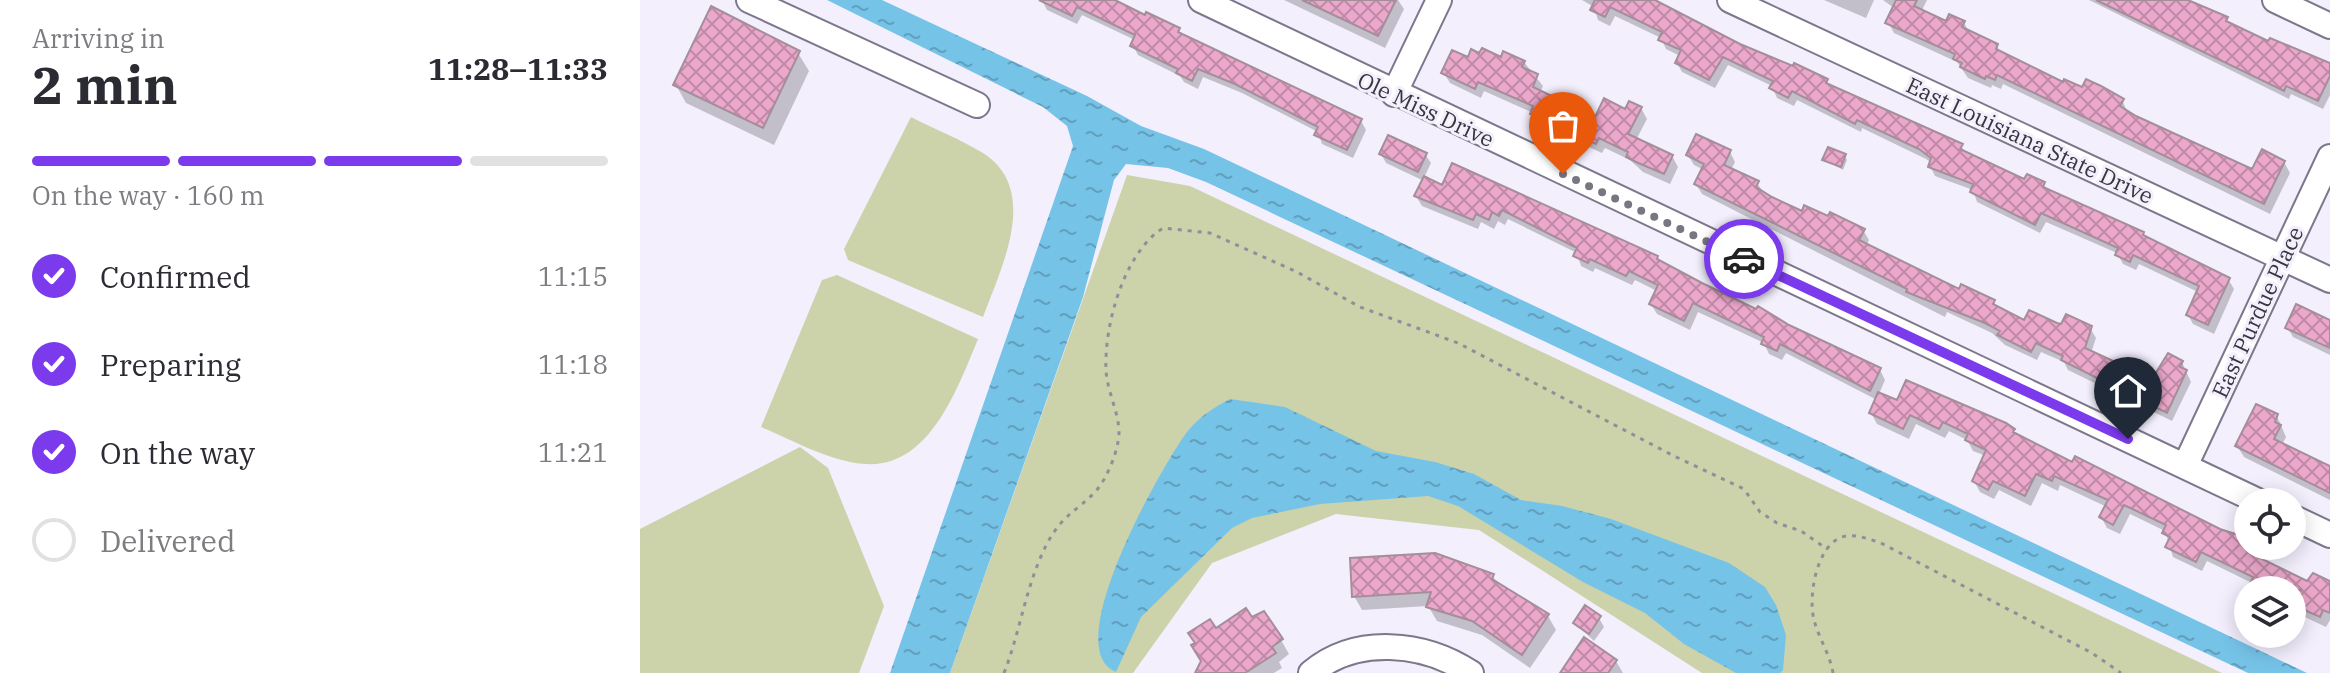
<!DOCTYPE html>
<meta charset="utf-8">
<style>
body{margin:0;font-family:"IBM Plex Serif",serif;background:#f7f7f7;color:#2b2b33;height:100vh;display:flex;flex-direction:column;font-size:30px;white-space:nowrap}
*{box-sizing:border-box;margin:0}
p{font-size:26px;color:#7c7c81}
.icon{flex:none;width:44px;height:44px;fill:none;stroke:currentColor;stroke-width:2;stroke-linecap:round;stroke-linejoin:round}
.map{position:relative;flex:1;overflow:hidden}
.details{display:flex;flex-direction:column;background:#fff;width:640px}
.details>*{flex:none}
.fabs{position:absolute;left:1594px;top:488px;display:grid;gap:16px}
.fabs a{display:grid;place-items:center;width:72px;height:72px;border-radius:50%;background:#fff;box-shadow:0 4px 20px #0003;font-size:40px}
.pin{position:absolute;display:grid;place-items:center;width:68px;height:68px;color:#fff;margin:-82px -34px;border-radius:50% 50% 50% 0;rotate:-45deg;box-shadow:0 0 8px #0007}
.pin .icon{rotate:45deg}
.courier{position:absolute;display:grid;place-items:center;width:80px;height:80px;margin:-40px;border:6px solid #7c3aed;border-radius:50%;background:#fff;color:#222;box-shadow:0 2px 10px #0007}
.overview em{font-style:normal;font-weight:700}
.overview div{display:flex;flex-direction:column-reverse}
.overview{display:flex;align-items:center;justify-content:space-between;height:136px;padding:0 32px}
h1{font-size:52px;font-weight:700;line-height:60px}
.bar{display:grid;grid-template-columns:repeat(4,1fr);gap:12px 8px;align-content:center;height:96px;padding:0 32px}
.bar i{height:10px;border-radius:6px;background:#e1e1e2}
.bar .selected{background:#7c3aed}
.bar p{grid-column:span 4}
ol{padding:0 32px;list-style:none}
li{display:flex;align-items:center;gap:24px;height:88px}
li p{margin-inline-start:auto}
li .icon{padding:8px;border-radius:50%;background:#7c3aed;color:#fff;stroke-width:4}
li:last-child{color:#7c7c81}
li i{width:44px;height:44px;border:4px solid #e1e1e2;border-radius:50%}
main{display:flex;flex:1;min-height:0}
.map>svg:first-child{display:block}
.green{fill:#ccd2a9}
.water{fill:url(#water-ripples)}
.shadow{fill:#0003}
.building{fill:url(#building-cross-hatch);stroke:#a48e99;stroke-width:2}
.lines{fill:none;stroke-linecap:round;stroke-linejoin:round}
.minor-casing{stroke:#7d778b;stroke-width:28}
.path{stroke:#928e99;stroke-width:3;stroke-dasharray:4 6;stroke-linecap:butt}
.minor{stroke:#fff;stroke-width:24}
.done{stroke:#797681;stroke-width:8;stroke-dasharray:0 14.4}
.route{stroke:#7c3aed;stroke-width:10}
.labels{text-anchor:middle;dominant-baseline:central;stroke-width:6;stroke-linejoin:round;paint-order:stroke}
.street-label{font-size:22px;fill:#38353e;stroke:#f3effd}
</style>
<main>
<section class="details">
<div class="overview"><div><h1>2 min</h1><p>Arriving in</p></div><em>11:28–11:33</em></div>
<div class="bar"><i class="selected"></i><i class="selected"></i><i class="selected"></i><i></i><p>On the way · 160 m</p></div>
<ol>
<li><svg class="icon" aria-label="check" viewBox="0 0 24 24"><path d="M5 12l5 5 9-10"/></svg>Confirmed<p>11:15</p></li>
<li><svg class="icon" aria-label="check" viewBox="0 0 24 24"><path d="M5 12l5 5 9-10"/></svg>Preparing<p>11:18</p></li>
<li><svg class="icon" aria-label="check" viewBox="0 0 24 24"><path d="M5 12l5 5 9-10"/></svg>On the way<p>11:21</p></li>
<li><i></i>Delivered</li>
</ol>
</section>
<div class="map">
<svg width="1690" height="673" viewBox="0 0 1690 673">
<defs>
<pattern id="water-ripples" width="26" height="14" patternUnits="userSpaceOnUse" patternTransform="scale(2)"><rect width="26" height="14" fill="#76c3e8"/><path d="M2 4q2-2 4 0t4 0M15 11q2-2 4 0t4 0" fill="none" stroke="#629fbd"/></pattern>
<pattern id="building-cross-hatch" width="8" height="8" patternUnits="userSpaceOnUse" patternTransform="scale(2)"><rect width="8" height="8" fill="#eca8cc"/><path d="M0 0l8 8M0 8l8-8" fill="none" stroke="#c08aa7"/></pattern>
</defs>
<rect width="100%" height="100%" fill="#f3effd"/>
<path class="green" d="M271 117C294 129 320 139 343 153 401 190 361 268 343 317L208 260 204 249Z
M487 175 550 186 1582 673H1062L839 530 696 514 572 563 493 673H310Z
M197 275 338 339C318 387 290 468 226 464 190 462 153 440 121 427L182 280Z
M160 447 188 468 244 606 219 673H0V529Z"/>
<path class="water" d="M187 0H242L447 96 501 126 564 149 1667 673H1608L566 182 528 168 486 164 474 180 443 297 310 673H250L433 146 427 126 403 107Z
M590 399 645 407 736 451 795 462 834 474 881 500 922 506 971 519 1089 563 1125 587 1136 605 1146 635 1143 670 1140 673H1096L1044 644 1005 613 943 582 818 506 788 496 680 504 612 518 592 528 501 617 476 672C417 649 522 466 547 432 559 417 573 408 590 399Z"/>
<path class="shadow" d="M402 0H472L721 121 726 130 713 158 682 144 678 132 602 93 563 77 558 89 544 82 540 76 498 55 493 46 495 40 442 15 437 24 407 10Z
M644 0H758L764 9 745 48Z
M942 0H1009L1100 45 1187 81 1190 86 1321 146 1326 153 1385 182 1403 184 1408 191 1503 234 1506 239 1588 279 1594 289 1574 334 1553 324 1548 315 1558 292 1499 264 1496 270 1483 264 1477 253 1406 222 1400 233 1337 202 1333 190 1295 176 1290 166 1292 163 1286 159 1222 128 1221 132 1157 100 1154 106 1137 98 1132 86 1088 65 1075 88 1042 72 1037 63 1040 56 1026 49 1021 38 975 16 970 26 958 20 954 7Z
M1184 0H1234L1226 18Z
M1243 0H1287L1281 12 1307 24 1324 22 1329 33 1357 46 1361 54 1424 84 1482 100 1488 113 1613 171 1644 162 1650 173 1630 214 1363 84 1361 89 1352 85 1351 88 1328 78 1317 62 1254 33 1248 22 1254 8Z
M1449 0H1545L1629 44 1690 65V95L1683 109 1651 94 1649 99Z
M158 53 169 71 134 145 46 103 36 85Z
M862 59 884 62 903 86 900 93 956 119 1001 108 1007 119 996 140 1032 156 1038 167 1030 184 1003 172 990 160 965 148 962 153 898 124 891 112 844 91 841 98 810 83 804 73 829 60Z
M1090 152 1095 162 1091 170 1117 183 1123 192 1163 214 1223 230 1229 240 1226 246 1320 291 1353 301 1358 309 1385 322 1450 328 1456 338 1451 353 1513 382 1542 362 1551 382 1532 421 1428 370 1424 362 1401 352 1397 360 1365 345 1352 333 1307 312 1305 317 1062 194 1056 184 1064 170 1054 165 1048 155Z
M741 154H785L791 163 784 178 803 187 1017 257 1021 264 1240 370 1245 380 1239 394 1258 403 1267 382 1294 392 1365 425 1376 436 1579 531 1608 541V546H1617L1623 556 1621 561 1668 583H1690V620L1686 627 1652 611V590H1609L1612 583 1567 561 1562 571 1533 557 1525 531 1490 514 1480 534 1467 528 1461 517 1467 507 1420 485 1418 491 1402 483 1391 506 1359 490 1354 499 1340 492 1334 481 1346 456 1333 451 1327 440 1309 431 1305 438 1276 424 1269 439 1237 424 1231 413 1237 400 1146 353 1142 360 1129 354 1124 343 1058 312 1050 330 1017 314 1011 304 1017 291 995 280 992 285 955 268 953 272 941 266 937 253 868 219 865 225 858 221 854 229 841 222 838 229 782 206 776 196 784 181 746 163Z
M1205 156 1207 160 1203 170 1184 160Z
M1690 325V355L1653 337 1647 327Z
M1637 416 1646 437 1642 445 1690 468V500L1604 457 1597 446Z
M853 576 858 585 908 616 916 630 890 668 842 635 797 621 788 606 722 610 714 596Z
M959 618 964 627 954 641 935 623Z
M612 620 641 640 649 654 639 662 642 668 634 673H608L604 666 600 673H557L576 631Z
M976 661 983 673H922Z"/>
<path class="building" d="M399 0H475L505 15 506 12 540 28 538 32 722 119 707 150 674 135 678 127 595 84 558 69 552 81 536 73 538 69 490 46 495 35 437 7 432 16Z
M662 0H756L738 36Z
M955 0H1015L1100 44 1153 66 1154 63 1188 79 1186 83 1323 144 1320 149 1384 179 1387 174 1405 182 1403 187 1504 232 1503 235 1590 278 1568 325 1546 315 1559 286 1493 255 1490 262 1475 255 1478 248 1401 213 1395 225 1330 192 1333 184 1288 167 1291 158 1279 149 1217 120 1215 124 1152 91 1148 98 1129 88 1133 81 1083 57 1069 80 1035 63 1041 50 1018 40 1022 32 970 7 965 17 950 10Z
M1256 0H1277L1274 6 1306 21 1309 14 1325 21 1322 27 1358 44 1356 49 1423 82 1424 79 1442 87 1446 79 1461 86 1484 99 1480 106 1496 116 1612 169 1622 149 1645 161 1624 204 1357 75 1355 80 1346 76 1345 79 1320 67 1322 63 1313 59 1315 54 1245 23Z
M1456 0H1548L1588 17 1586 21 1628 41 1630 38 1690 63V76L1678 101 1646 86 1644 91Z
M71 6 160 51 123 128 33 85Z
M842 48 861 57 863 51 885 61 882 67 898 74 893 87 955 117 964 98 985 109 989 101 1002 107 988 134 1033 155 1024 174 996 162 986 157 988 152 959 138 956 144 890 114 893 106 838 82 835 89 801 73 812 50 828 57 831 49 839 53Z
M1056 134 1091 150 1084 165 1119 181 1116 187 1132 197 1162 211 1164 205 1188 216 1190 212 1225 229 1219 240 1319 289 1321 284 1355 300 1353 304 1384 320 1389 310 1417 323 1421 324 1426 314 1452 326 1445 348 1512 379 1528 353 1543 361 1540 367 1547 370 1527 413 1421 360 1423 356 1396 343 1391 352 1357 335 1360 331 1345 323 1266 292 1267 289 1054 184 1064 164 1046 155Z
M748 135 787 153 778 172 739 154Z
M1188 147 1206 154 1201 167 1182 160Z
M812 163 1018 256 1017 259 1062 283 1116 309 1118 306 1149 325 1241 368 1230 391 1140 344 1137 351 1121 344 1124 337 1053 303 1044 321 1009 304 1018 285 989 271 986 276 950 259 948 263 933 256 937 248 862 210 859 216 852 212 849 220 836 214 833 220 774 196 784 176 802 185Z
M1656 304 1690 320V348L1645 328Z
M1266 380 1366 423 1375 429 1373 432 1432 462 1435 456 1580 529 1608 538V546H1618L1614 555 1667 581 1673 573 1690 581V613L1683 610 1680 617 1653 605 1661 590H1607L1613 577 1561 552 1556 562 1525 547 1530 537 1522 533 1526 525 1484 505 1473 525 1459 517 1468 500 1414 476 1412 481 1396 474 1385 496 1353 481 1348 490 1332 481 1346 450 1325 440 1328 434 1303 422 1299 429 1270 415 1263 429 1229 413 1238 392 1257 400Z
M1616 404 1638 414 1635 422 1641 425 1634 439 1690 466V493L1595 446Z
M795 553 854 574 852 579 909 614 882 655 832 621 786 607 791 592 712 597 710 558Z
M945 605 961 616 949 634 933 623Z
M606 608 612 617 624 611 643 639 632 647 636 653 605 673H555L561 661 551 645 555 643 548 633 570 619 576 628Z
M944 637 977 660 968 673H920Z"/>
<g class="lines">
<g class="minor-casing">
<path id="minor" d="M109 0 337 105
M561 0 1620 502
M1090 0 1690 280
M1635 0 1690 26
M754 94 799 0
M1545 466 1690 157
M1652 517 1690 535
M671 673C716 635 784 642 831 673"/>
</g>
<path class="path" d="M364 673C381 630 386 582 409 540 424 514 438 510 455 492 466 480 475 458 478 442 483 419 467 394 466 370 464 325 484 253 523 228L570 233 657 272 720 307 818 343 1032 455 1104 489 1120 512 1137 523 1161 531 1187 549
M1193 673C1190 654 1179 639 1174 620 1168 597 1176 546 1202 537 1215 533 1227 539 1239 542L1452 653 1481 673"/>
<use href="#minor" class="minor"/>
</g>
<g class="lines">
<path class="done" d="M923 174 1104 259"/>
<path class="route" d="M1104 259 1488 439"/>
</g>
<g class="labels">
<g class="street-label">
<text transform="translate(786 109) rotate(25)">Ole Miss Drive</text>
<text transform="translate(1390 140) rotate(25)">East Louisiana State Drive</text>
<text transform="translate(1617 312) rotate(-65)">East Purdue Place</text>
</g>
</g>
</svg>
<div class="fabs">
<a><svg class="icon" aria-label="locate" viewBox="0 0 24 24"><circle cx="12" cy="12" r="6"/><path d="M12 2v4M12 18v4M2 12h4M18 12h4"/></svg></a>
<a><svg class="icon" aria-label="layers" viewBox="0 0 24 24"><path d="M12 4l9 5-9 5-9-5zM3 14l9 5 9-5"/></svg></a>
</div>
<div class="pin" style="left:923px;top:174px;background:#ea580c"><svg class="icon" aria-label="bag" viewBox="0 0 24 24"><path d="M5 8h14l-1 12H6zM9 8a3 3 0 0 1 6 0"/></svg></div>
<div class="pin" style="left:1488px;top:439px;background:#1f2937"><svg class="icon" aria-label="home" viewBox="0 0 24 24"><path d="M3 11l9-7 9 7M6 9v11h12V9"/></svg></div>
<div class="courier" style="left:1104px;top:259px"><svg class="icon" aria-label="car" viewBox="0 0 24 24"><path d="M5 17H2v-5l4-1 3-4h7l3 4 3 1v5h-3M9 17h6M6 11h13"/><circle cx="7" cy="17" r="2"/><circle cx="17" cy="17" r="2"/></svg></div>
</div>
</main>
